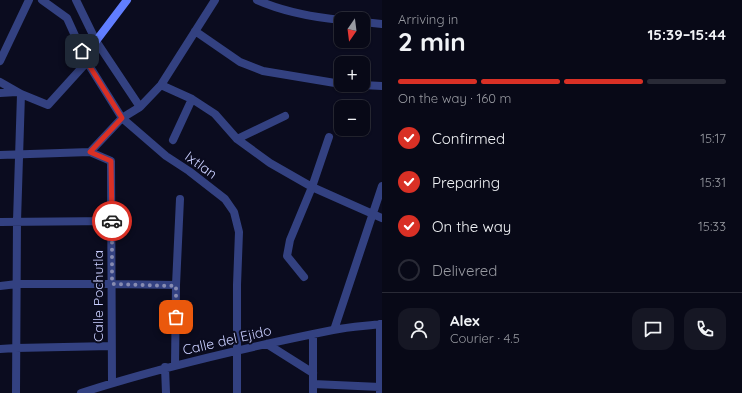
<!DOCTYPE html>
<meta charset="utf-8">
<style>
body{margin:0;font-family:Quicksand,sans-serif;background:#161724;color:#f1f3f6;height:100vh;display:flex;flex-direction:column;font-size:15px;white-space:nowrap}
*{box-sizing:border-box;margin:0}
p{font-size:13px;color:#989aa1}
.icon{flex:none;width:22px;height:22px;fill:none;stroke:currentColor;stroke-width:2;stroke-linecap:round;stroke-linejoin:round}
.map{position:relative;flex:1;overflow:hidden}
.panel{display:flex;flex-direction:column;background:#080917;width:360px}
.panel>*{flex:none}
.needle{width:26px;rotate:194deg}
.fabs{position:absolute;left:334px;top:12px;display:grid;gap:8px}
.fabs a{display:grid;place-items:center;width:36px;height:36px;border-radius:8px;background:#080917;box-shadow:0 1px 3px #0004,0 0 0 1px #292a36;font-size:20px}
.pin{position:absolute;display:grid;place-items:center;width:34px;height:34px;color:#fff;margin:-17px;border-radius:8px;box-shadow:0 2px 6px #0006}
.courier{position:absolute;display:grid;place-items:center;width:40px;height:40px;margin:-20px;border:3px solid #d93025;border-radius:50%;background:#fff;color:#222;box-shadow:0 1px 5px #0007}
.headline em{font-style:normal;font-weight:700}
.headline div{display:flex;flex-direction:column-reverse}
.headline{display:flex;align-items:center;justify-content:space-between;height:68px;padding:0 16px}
h1{font-size:26px;font-weight:700;line-height:30px}
.bar{display:grid;grid-template-columns:repeat(4,1fr);gap:6px 4px;align-content:center;height:48px;padding:0 16px}
.bar i{height:5px;border-radius:3px;background:#292a36}
.bar .active{background:#d93025}
.bar p{grid-column:span 4}
.line{display:flex;align-items:center;gap:10px;padding:0 16px;border-top:1px solid #292a36}
.line div{flex:1}
.round{display:grid;place-items:center;flex:none;width:42px;height:42px;border-radius:12px;background:#161724}
ol{padding:0 16px;list-style:none}
li{display:flex;align-items:center;gap:12px;height:44px}
li p{margin-inline-start:auto}
li .icon{padding:4px;border-radius:50%;background:#d93025;color:#fff;stroke-width:4}
li:last-child{color:#989aa1}
li i{width:22px;height:22px;border:2px solid #292a36;border-radius:50%}
main{display:flex;flex:1;min-height:0}
.map>svg:first-child{display:block}
.lines{fill:none;stroke-linecap:round;stroke-linejoin:round}
.street{stroke:#334181;stroke-width:8}
.secondary{stroke:#617eff;stroke-width:8}
.done{stroke:#878bb1;stroke-width:4;stroke-dasharray:0 7.2}
.route{stroke:#d93025;stroke-width:5}
.labels{text-anchor:middle;dominant-baseline:central;stroke-width:4;stroke-linejoin:round;paint-order:stroke}
.street-label{font-size:14px;fill:#cacfff;stroke:#0b0c1f}
</style>
<main>
<div class="map">
<svg width="382" height="393" viewBox="0 0 382 393">
<rect width="100%" height="100%" fill="#0b0c1f"/>
<g class="lines">
<path class="street" d="M42 0 67 18 87 62 122 118 166 156 189 171 225 199 234 212 239 232 237 285V393
M76 0 96 41 140 107
M257 0C284 12 312 17 341 20
M363 22 382 24
M195 31 240 62 263 71 341 84
M0 61 29 0
M0 82 21 94 48 105 87 62 96 41
M161 85 192 99 215 114 237 139 270 163 312 187 382 218
M362 85 382 86
M0 93 17 92
M237 139 285 116
M173 140 192 99
M90 152 122 118 140 107 161 85 215 0
M0 155 90 152 111 161 112 383
M0 222 112 221
M304 277 287 256 290 240 312 187 329 137
M0 286 17 284H112L176 285
M380 324V393
M334 330 382 186
M313 335V393
M267 344 313 373
M0 349 16 348 111 346
M175 365 176 285 180 199
M165 367 166 393
M313 384 380 387
M16 393 17 221 21 94
M81 393C164 366 248 347 333 330 349 327 366 326 382 324"/>
<path class="secondary" d="M96 41 127 0"/>
</g>
<g class="lines">
<path class="done" d="M112 221V284L176 286V317"/>
<path class="route" d="M82 51 87 62 122 118 90 152 111 161 112 221"/>
</g>
<g class="labels">
<g class="street-label">
<text transform="translate(201 165) rotate(36)">Ixtlan</text>
<text transform="translate(98 296) rotate(-90)">Calle Pochutla</text>
<text transform="translate(227 340) rotate(-13)">Calle del Ejido</text>
</g>
</g>
</svg>
<div class="fabs">
<a><svg class="needle" viewBox="-14 -14 28 28"><path d="M0-13l5 13h-10z" fill="#e53935"/><path d="M0 13l5-13h-10z" fill="#989aa1"/></svg></a>
<a>+</a>
<a>−</a>
</div>
<div class="pin" style="left:176px;top:317px;background:#ea580c"><svg class="icon" aria-label="bag" viewBox="0 0 24 24"><path d="M5 8h14l-1 12H6zM9 8a3 3 0 0 1 6 0"/></svg></div>
<div class="pin" style="left:82px;top:51px;background:#1f2937"><svg class="icon" aria-label="home" viewBox="0 0 24 24"><path d="M3 11l9-7 9 7M6 9v11h12V9"/></svg></div>
<div class="courier" style="left:112px;top:221px"><svg class="icon" aria-label="car" viewBox="0 0 24 24"><path d="M5 17H2v-5l4-1 3-4h7l3 4 3 1v5h-3M9 17h6M6 11h13"/><circle cx="7" cy="17" r="2"/><circle cx="17" cy="17" r="2"/></svg></div>
</div>
<section class="panel">
<div class="headline"><div><h1>2 min</h1><p>Arriving in</p></div><em>15:39–15:44</em></div>
<div class="bar"><i class="active"></i><i class="active"></i><i class="active"></i><i></i><p>On the way · 160 m</p></div>
<ol>
<li><svg class="icon" aria-label="check" viewBox="0 0 24 24"><path d="M5 12l5 5 9-10"/></svg>Confirmed<p>15:17</p></li>
<li><svg class="icon" aria-label="check" viewBox="0 0 24 24"><path d="M5 12l5 5 9-10"/></svg>Preparing<p>15:31</p></li>
<li><svg class="icon" aria-label="check" viewBox="0 0 24 24"><path d="M5 12l5 5 9-10"/></svg>On the way<p>15:33</p></li>
<li><i></i>Delivered</li>
</ol>
<div class="line" style="height:72px"><a class="round"><svg class="icon" aria-label="person" viewBox="0 0 24 24"><circle cx="12" cy="8" r="4"/><path d="M4 21q1-7 8-7t8 7"/></svg></a><div><b>Alex</b><p>Courier · 4.5</p></div><a class="round"><svg class="icon" aria-label="chat" viewBox="0 0 24 24"><path d="M4 5h16v11H9l-5 4z"/></svg></a><a class="round"><svg class="icon" aria-label="phone" viewBox="0 0 24 24"><path d="M5 4h4l2 5-3 2q2 4 5 5l2-3 5 2v4C11 20 4 13 5 4z"/></svg></a></div>
</section>
</main>
